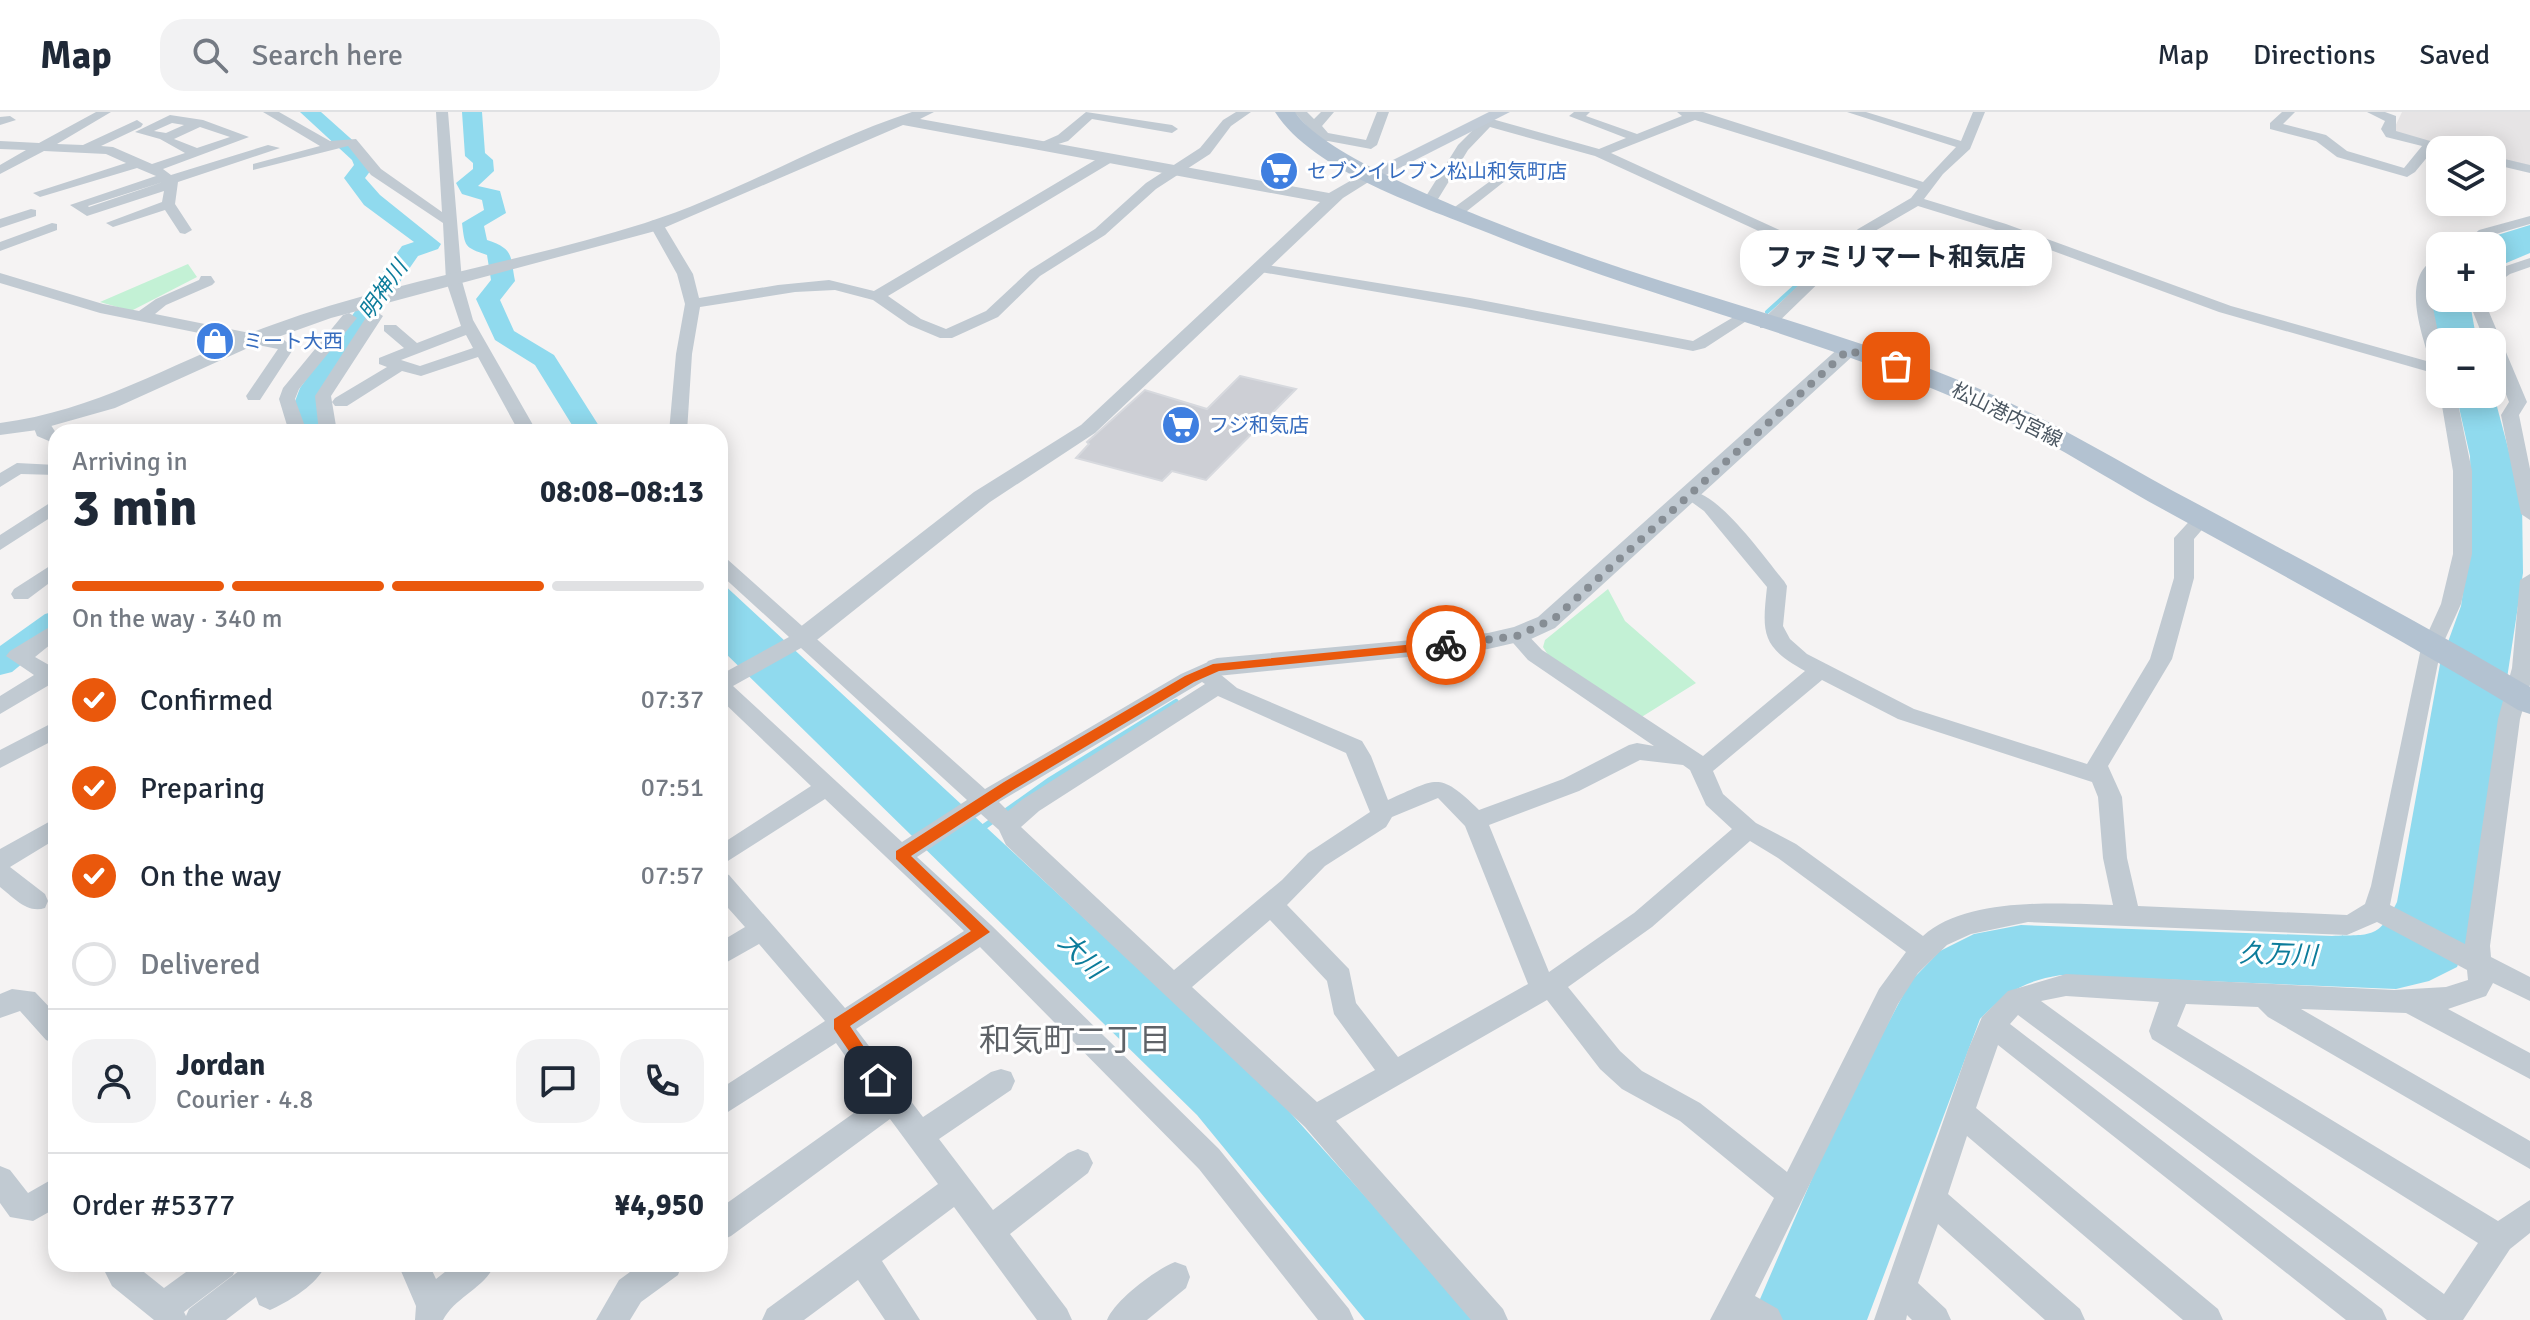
<!DOCTYPE html>
<meta charset="utf-8">
<style>
body{margin:0;font-family:Signika,"Noto Sans JP",sans-serif;background:#f2f2f3;color:#1f2937;height:100vh;display:flex;flex-direction:column;font-size:30px;white-space:nowrap}
*{box-sizing:border-box;margin:0}
p{font-size:26px;color:#747a83}
.icon{flex:none;width:44px;height:44px;fill:none;stroke:currentColor;stroke-width:2;stroke-linecap:round;stroke-linejoin:round}
.map{position:relative;flex:1;overflow:hidden}
.details{position:absolute;left:48px;top:312px;width:680px;height:848px;display:flex;flex-direction:column;background:#fff;border-radius:24px;box-shadow:0 4px 20px #0003}
.details>*{flex:none}
.fabs{position:absolute;left:2426px;top:24px;display:grid;gap:16px}
.fabs a{display:grid;place-items:center;width:80px;height:80px;border-radius:16px;background:#fff;box-shadow:0 4px 20px #0003;font-size:40px}
.pin{position:absolute;display:grid;place-items:center;width:68px;height:68px;color:#fff;margin:-34px;border-radius:16px;box-shadow:0 4px 12px #0006}
.courier{position:absolute;display:grid;place-items:center;width:80px;height:80px;margin:-40px;border:6px solid #ea580c;border-radius:50%;background:#fff;color:#222;box-shadow:0 2px 10px #0007}
.bubble{position:absolute;height:56px;border-radius:24px;background:#fff;box-shadow:0 4px 20px #0003;font-size:26px;font-weight:700;line-height:56px;text-align:center}
.overview em{font-style:normal;font-weight:700}
.overview div{display:flex;flex-direction:column-reverse}
.overview{display:flex;align-items:center;justify-content:space-between;height:136px;padding:0 24px}
h1{font-size:52px;font-weight:700;line-height:60px}
.bar{display:grid;grid-template-columns:repeat(4,1fr);gap:12px 8px;align-content:center;height:96px;padding:0 24px}
.bar i{height:10px;border-radius:6px;background:#e0e1e3}
.bar .on{background:#ea580c}
.bar p{grid-column:span 4}
.line{display:flex;align-items:center;gap:20px;padding:0 24px;border-top:2px solid #e0e1e3}
.line div{flex:1}
.round{display:grid;place-items:center;flex:none;width:84px;height:84px;border-radius:24px;background:#f2f2f3}
ol{padding:0 24px;list-style:none}
li{display:flex;align-items:center;gap:24px;height:88px}
li p{margin-inline-start:auto}
li .icon{padding:8px;border-radius:50%;background:#ea580c;color:#fff;stroke-width:4}
li:last-child{color:#747a83}
li i{width:44px;height:44px;border:4px solid #e0e1e3;border-radius:50%}
header{display:flex;align-items:center;gap:48px;box-sizing:border-box;height:112px;padding:0 40px;background:#fff;border-bottom:2px solid #e0e1e3}
header strong{font-size:38px}
nav{display:flex;gap:44px;margin-inline-start:auto;font-size:28px}
.search{width:560px;height:72px;background:#f2f2f3;display:flex;align-items:center;gap:20px;box-sizing:border-box;padding:0 28px;border-radius:24px;color:#747a83;font-size:30px}
.map>svg:first-child{display:block}
.education{fill:#e6e4e5}
.green{fill:#c3f1d5}
.water{fill:#90daee}
.lines{fill:none;stroke-linecap:round;stroke-linejoin:round}
.stream-far1{stroke:#90daee;stroke-width:4}
.stream{stroke:#90daee;stroke-width:6}
.river{fill:#90daee;fill-rule:evenodd}
.building{fill:#cdcfd5;stroke:#d7d9de;stroke-width:2}
.minor{fill:#c1cad2;fill-rule:evenodd}
.tertiary{fill:#c1cad2;fill-rule:evenodd}
.secondary{fill:#c1cbd6;fill-rule:evenodd}
.primary{fill:#b3c2d1;fill-rule:evenodd}
.route{fill:#ea580c}
.done{stroke:#868d94;stroke-width:8;stroke-dasharray:0 14.4}
.labels{text-anchor:middle;dominant-baseline:central;stroke-width:6;stroke-linejoin:round;paint-order:stroke}
.far-shop-label{font-size:20px;fill:#366cbe;stroke:#fff;text-anchor:start}
.far-street-label{font-size:20px;fill:#4a5661;stroke:#fff}
.far-water-label{font-size:22px;font-style:italic;fill:#0c7c9b;stroke:#fff}
.water-label{font-size:26px;font-style:italic;fill:#0c7c9b;stroke:#fff}
.near-neighbourhood-label{font-size:32px;fill:#5f6368;stroke:#fff}
</style>
<header>
<strong>Map</strong>
<div class="search"><svg class="icon" aria-label="search" viewBox="0 0 24 24"><circle cx="10" cy="10" r="6"/><path d="M15 15l6 6"/></svg>Search here</div>
<nav><a>Map</a><a>Directions</a><a>Saved</a></nav>
</header>
<div class="map">
<svg width="2530" height="1208" viewBox="0 0 2530 1208">
<rect width="100%" height="100%" fill="#f5f3f3"/>
<path class="education" d="M2402 0H2530V56L2492 46V38H2461L2392 21Z"/>
<path class="green" d="M188 152 197 165 131 199 100 190Z
M1608 477 1625 509 1696 571 1640 606 1548 543 1543 535 1545 528Z"/>
<path class="water" d="M2530 113V141L2492 157V134H2480L2491 125Z
M2440 160V186H2469L2477 230H2441C2433 206 2422 182 2440 160Z
M2492 276 2522 388 2523 461 2467 830 2457 855 2429 869 2396 877 2061 863C2024 869 2006 880 1980 907L1867 1208H1751L1839 1004 1910 870 1940 839 1974 822 2021 813 2332 824C2371 822 2378 828 2397 790L2440 552 2461 494 2472 416 2470 344 2456 282H2492Z
M720 469 1270 978 1476 1208H1365L1197 1003 720 536Z"/>
<g class="lines">
<path class="stream-far1" d="M1833 138 1846 130
M1767 200 1822 150"/>
<path class="stream" d="M978 719 1050 668 1176 590"/>
<path class="river" d="M300 0H321L368 42 374 54 365 66 380 83 441 132 438 137 418 144 326 276 320 292 325 320H297L294 292 300 276 402 134 414 130 364 93 344 66 354 53 352 48Z
M462 0H482L485 41 493 48 494 59 478 74 500 79 506 101 484 114 487 128C514 137 510 143 515 169L500 188 514 219 554 243 599 314 595 320H566L572 313 535 253 495 228 476 187 491 168 487 143C464 135 465 135 462 111L484 98 482 88 462 82 456 71 473 57V51L465 44Z
M56 499V524L12 560 0 563V534L45 502Z"/>
</g>
<path class="building" d="M1240 264 1296 277 1206 368 1172 359 1162 369 1076 346 1089 332 1087 330 1145 278 1207 297Z"/>
<g class="lines">
<path class="minor" d="M96 0H111L57 32 83 33 137 8 143 12 141 15 101 34 113 35 152 52 185 41 160 27 135 20 170 3 203 8 249 25 163 57 171 63 268 33 280 36 178 70 175 92 192 118 185 122 180 121 165 98 113 115 106 111 162 90 164 79 87 104 70 93 156 64 137 56 40 85 33 81 126 51 106 42 44 39 0 62V53L26 38 0 37V29L39 31ZM172 11 184 13 166 21 154 19ZM200 15 230 25 197 36 174 27ZM163 70 89 95 88 94Z
M263 0H279L330 29 356 27 381 57 442 100 436 0H448L462 169 473 208 537 320H519L478 245 421 264 402 259 347 294H335L332 290 335 286 387 255 379 252V246L404 236 384 219V213H396L417 231 461 214 446 169 443 111 371 63 348 34 253 58V52L320 34ZM466 223 473 236 420 254 401 248Z
M1086 0 1172 13 1178 17 1172 21 1092 7 1068 29 1039 38 1033 34 1058 23Z
M1236 0H1251L1231 14 1210 42 1156 77 1105 123 1040 164 998 205 952 226H940L909 213 873 188 835 178 795 180 700 195 692 242 687 320H669L676 242 685 192 677 162 649 112 651 109 656 108 663 112 693 162 699 186 778 173 829 168 874 179 1102 44H1112V50L888 184 921 207 946 217 986 199 1030 158 1095 117 1146 71 1200 36 1223 8Z
M1294 0H1307L1314 7 1321 0H1334L1322 14 1328 21 1366 28 1377 0H1389L1377 33 1371 37 1328 29 1309 31V25L1316 24Z
M1590 0 1586 4 1637 22 1682 4 1677 0H1703L1923 70 1956 35 1847 0H1866L1961 29 1973 0H1985L1970 37 1943 62 1924 87 2006 112 2231 194 2430 250C2422 221 2398 160 2440 145V158L2433 173 2431 186 2440 230V263L2219 200 1996 118 1918 94 1868 123 1772 216H1760V210L1824 149 1595 44 1490 15 1468 38 1435 92 1423 89 1458 33 1479 12 1476 9 1478 6 1492 7 1599 37 1626 26 1569 4 1574 0ZM1695 8 1918 77 1911 86 1858 117 1832 142 1611 41Z
M2282 0H2295L2283 12 2326 23 2347 39 2404 56 2422 34 2386 25 2381 17 2385 9 2367 0H2385L2396 4V19L2461 38 2434 37 2415 60 2407 65 2337 45 2316 29 2270 17V11Z
M0 5 10 4 16 8 0 13Z
M2492 44 2530 53V61L2492 52Z
M1500 62 1505 63V69L1462 103H1452V97Z
M31 97 36 98V104L0 116V107Z
M2530 104V112L2489 124 2477 134H2461L2479 118Z
M52 111 57 112V118L0 139V130Z
M2530 146V155L2510 162 2492 175V162L2500 156Z
M1260 152 1470 186 1693 229 1737 203 1743 201 1751 206 1705 236 1693 239 1470 196 1255 159 1253 156Z
M0 161 103 192 139 199 156 187 199 168 201 164H211L215 170 212 173 166 193 155 202 284 228 294 236 260 288H248L246 284 278 237 100 201 0 171Z
M2475 186H2491L2489 200 2527 290 2519 303 2530 357V408L2521 402 2501 303 2509 290 2492 247V230H2485L2473 200Z
M375 199 383 204 331 284 337 320H319L315 284 369 201Z
M349 201 357 206 299 277 295 287 307 320H289L279 287 283 276 343 203Z
M2440 282H2456L2472 359V442L2461 492 2441 536 2390 793 2465 832 2498 607 2512 556 2520 468 2530 462V573L2520 607 2490 834 2491 845 2530 865V889L2493 871 2486 884 2448 897 2530 941V967L2406 901 2301 897 2530 1029V1057L2268 905 2258 895 2186 892 2177 914 2498 1109 2530 1088V1121L2510 1137 2463 1208H2427L2018 903 2010 912 2382 1197 2387 1208H2346L1998 933 1976 996 2218 1197 2223 1208H2183L1967 1024 1948 1082 2080 1197 2085 1208H2045L1938 1112 1918 1171 1946 1197 1951 1208H1912L1907 1203 1906 1208H1874L1968 938 1982 905 2008 879 2066 862 2394 878 2446 875 2468 868 2467 858 2377 810 2347 823 2028 810 1971 822 1947 833 1918 861 1898 892 1755 1184 1778 1197 1783 1208H1710L1774 1086 1680 1009 1622 977 1600 957 1547 888 1336 1009 1503 1197 1508 1208H1471L1305 1015 1006 733 999 718 981 702 917 745 991 813 1219 1037 1349 1197 1354 1208H1318L1199 1057 980 835 856 917 923 1005 991 960 1001 957 1011 960 1015 969 1011 978 939 1027 993 1098 1068 1041 1078 1037 1088 1041 1093 1051 1088 1061 1010 1122 1067 1197 1072 1208H1037L954 1095 882 1149 920 1208H885L858 1168 804 1208H762L767 1197 938 1072 890 1007 731 1124 720 1129V1096L875 986 836 931 720 1005V977L825 909 759 832 720 854V830L745 815 720 787V760L729 763 845 896 964 819 825 687 720 754V733L811 674 720 587V563L789 525 720 462V445L727 447 985 677 1181 562 1208 550H1224L1227 555 1220 562 1237 576 1362 629 1371 644 1388 688C1437 667 1438 658 1479 698L1563 667 1629 633 1637 631 1654 634 1528 548 1507 524 1510 519H1524L1542 538 1703 644 1805 559C1761 535 1762 521 1767 475L1704 399 1682 383 1684 379C1714 372 1766 448 1784 469L1787 474 1783 514 1790 527 1807 542 1914 597 2087 652 2150 547 2174 466V426L2196 402 2203 400 2212 406 2194 427V466L2172 547 2108 654 2122 685 2127 746 2138 794 2347 803 2365 792 2371 774 2421 536 2441 492 2453 442V359ZM801 536 967 688 902 730 733 574ZM1822 568 1898 607 2092 670 2098 685 2103 746 2113 793C2059 791 1966 785 1923 824L1796 732 1756 711 1723 682 1713 659ZM1202 570 1205 572 1023 687 1008 699 999 690ZM1218 584 1346 641 1370 700 1308 741 1282 768 1174 858 1021 715 1039 699ZM1640 648 1683 653 1690 658 1706 693 1732 717 1634 801 1549 860 1489 713 1579 679ZM1438 686 1465 714 1528 872 1398 945 1356 891 1349 857 1287 793 1325 754 1386 715 1392 705ZM1750 729 1778 746 1906 840 1879 877 1787 1060 1700 991 1642 959 1620 939 1568 875 1652 815ZM1270 808 1327 869 1334 902 1375 958 1317 990 1192 875ZM2066 884 2159 890 2149 919 2152 927 2478 1131 2444 1182 2041 889Z
M41 306 47 307 56 321V332L37 324 32 311Z
M17 351 56 353V363L21 362 0 375V361Z
M56 387V402L0 438V423Z
M56 450V466L28 487H14L11 482 14 477Z
M56 511V528L35 545 56 557V569L0 602V584L34 563 6 544 10 539Z
M56 609V627L0 656V638Z
M56 706V727L10 755 45 782 48 789 45 796C27 802 13 785 0 775V737Z
M12 877 35 880 56 902V932L46 928 20 899 0 906V882Z
M0 1054 10 1058 28 1081 56 1065V1096L33 1109 10 1105 0 1091Z
M1175 1150 1186 1154 1190 1165 1186 1176 1147 1208H1107C1115 1188 1155 1158 1175 1150Z
M101 1152H134L164 1176 197 1152H237L233 1163 184 1200 186 1204 189 1197 248 1152H326C318 1172 290 1189 270 1198L259 1193 256 1185 226 1208H154L112 1174Z
M398 1152H429L436 1167 455 1152H495C485 1176 455 1185 443 1208H415L416 1194Z
M641 1152H682L678 1163 641 1190 630 1208H596L619 1168Z"/>
<path class="tertiary" d="M912 0H934L920 7 1329 81 1364 61 1370 59 1378 64 1343 86 1095 321 990 390 813 531H795L792 525 795 519 974 380 1081 313 1320 90 903 13 659 118 331 206 250 235 115 296 37 318 0 323V311C101 298 178 247 272 213 393 169 522 150 645 111 737 82 820 30 912 0Z
M1848 232 1858 238 1855 242 1555 516 1531 527 1488 537 1217 564 1208 561 1204 555 1208 549 1217 546 1488 521 1514 515 1538 505 1841 234Z"/>
<path class="secondary" d="M1489 0H1510L1376 68 1370 70 1361 64Z"/>
<path class="primary" d="M1275 0H1295C1331 56 1558 135 1627 158 1750 198 1888 234 2004 288 2068 318 2130 356 2192 389 2306 450 2419 510 2530 575V602L2518 598C2403 528 2284 464 2166 399 2106 366 2046 326 1983 298 1824 227 1652 187 1491 122 1427 96 1313 60 1275 0Z"/>
</g>
<path class="route" d="M1446 529 1453 533 1451 536 1219 559 1194 570 1013 678 911 744 990 820 850 914 886 968 878 975 872 973 834 917V907L971 819 896 747V739L1004 670 1185 564 1213 552Z"/>
<g class="lines">
<path class="done" d="M1446 533 1517 524 1555 506 1848 238 1896 254"/>
</g>
<defs>
<g id="supermarket-disc" transform="scale(2)"><circle r="9.5" fill="#3f7fe0" stroke="#fff"/><path d="M-6-5.5h2.5l.6 2H6L4.5 2H-2.5L-4.4-4H-6ZM-1.5 3.2a1.3 1.3 0 1 0 .1 0ZM3 3.2a1.3 1.3 0 1 0 .1 0Z" fill="#fff"/></g>
<g id="shop-disc" transform="scale(2)"><circle r="9.5" fill="#3f7fe0" stroke="#fff"/><path d="M-5-2.5h2.3a2.7 3.5 0 0 1 5.4 0H5L5.5 6h-11ZM-1.5-2.5h3a1.5 2.3 0 0 0-3 0Z" fill="#fff"/></g>
</defs>
<g fill-rule="evenodd">
<use href="#supermarket-disc" x="1279" y="59"/>
<use href="#shop-disc" x="215" y="229"/>
<use href="#supermarket-disc" x="1181" y="313"/>
</g>
<g class="labels">
<g class="far-shop-label">
<text x="1307" y="59">セブンイレブン松山和気町店</text>
<text x="243" y="229">ミート大西</text>
<text x="1209" y="313">フジ和気店</text>
</g>
<g class="far-street-label">
<text transform="translate(2007 303) rotate(26)">松山港内宮線</text>
</g>
<g class="far-water-label">
<text transform="translate(383 178) rotate(-55)">明神川</text>
</g>
<g class="water-label">
<text transform="translate(2278 843) rotate(2)">久万川</text>
<text transform="translate(1081 844) rotate(45)">大川</text>
</g>
<g class="near-neighbourhood-label">
<text x="1075" y="928">和気町二丁目</text>
</g>
</g>
</svg>
<div class="fabs">
<a><svg class="icon" aria-label="layers" viewBox="0 0 24 24"><path d="M12 4l9 5-9 5-9-5zM3 14l9 5 9-5"/></svg></a>
<a>+</a>
<a>−</a>
</div>
<div class="pin" style="left:1896px;top:254px;background:#ea580c"><svg class="icon" aria-label="bag" viewBox="0 0 24 24"><path d="M5 8h14l-1 12H6zM9 8a3 3 0 0 1 6 0"/></svg></div>
<div class="pin" style="left:878px;top:968px;background:#1f2937"><svg class="icon" aria-label="home" viewBox="0 0 24 24"><path d="M3 11l9-7 9 7M6 9v11h12V9"/></svg></div>
<div class="courier" style="left:1446px;top:533px"><svg class="icon" aria-label="bike" viewBox="0 0 24 24"><circle cx="6" cy="16" r="4"/><circle cx="18" cy="16" r="4"/><path d="M6 16l4-8h5l3 8M10 8l3 8H6M13 5h3"/></svg></div>
<div class="bubble" style="left:1740px;top:118px;width:312px">ファミリマート和気店</div>
<section class="details">
<div class="overview"><div><h1>3 min</h1><p>Arriving in</p></div><em>08:08–08:13</em></div>
<div class="bar"><i class="on"></i><i class="on"></i><i class="on"></i><i></i><p>On the way · 340 m</p></div>
<ol>
<li><svg class="icon" aria-label="check" viewBox="0 0 24 24"><path d="M5 12l5 5 9-10"/></svg>Confirmed<p>07:37</p></li>
<li><svg class="icon" aria-label="check" viewBox="0 0 24 24"><path d="M5 12l5 5 9-10"/></svg>Preparing<p>07:51</p></li>
<li><svg class="icon" aria-label="check" viewBox="0 0 24 24"><path d="M5 12l5 5 9-10"/></svg>On the way<p>07:57</p></li>
<li><i></i>Delivered</li>
</ol>
<div class="line" style="height:144px"><a class="round"><svg class="icon" aria-label="person" viewBox="0 0 24 24"><circle cx="12" cy="8" r="4"/><path d="M4 21q1-7 8-7t8 7"/></svg></a><div><b>Jordan</b><p>Courier · 4.8</p></div><a class="round"><svg class="icon" aria-label="chat" viewBox="0 0 24 24"><path d="M4 5h16v11H9l-5 4z"/></svg></a><a class="round"><svg class="icon" aria-label="phone" viewBox="0 0 24 24"><path d="M5 4h4l2 5-3 2q2 4 5 5l2-3 5 2v4C11 20 4 13 5 4z"/></svg></a></div>
<div class="line" style="height:104px"><div>Order #5377</div><b>¥4,950</b></div>
</section>
</div>
